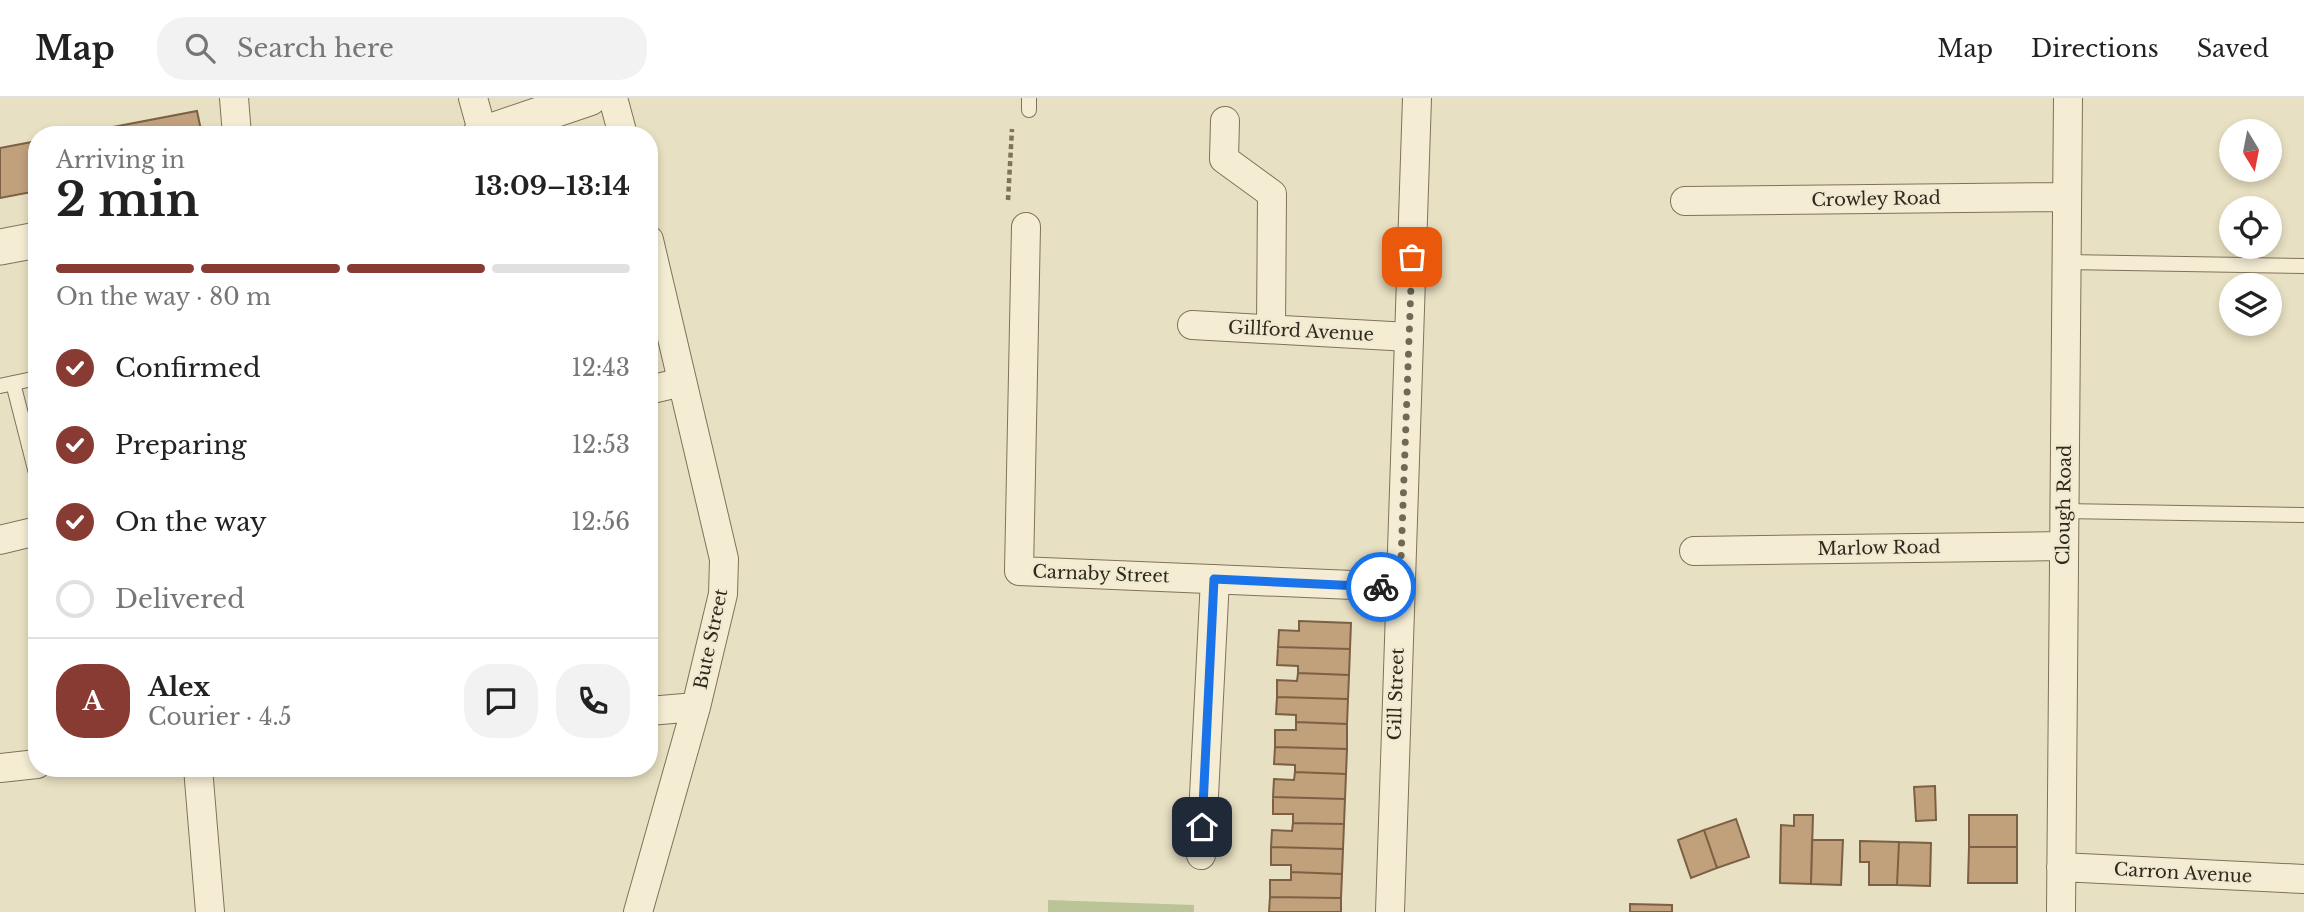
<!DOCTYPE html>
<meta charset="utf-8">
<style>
body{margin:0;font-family:"Libre Baskerville",serif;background:#f2f2f2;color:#222;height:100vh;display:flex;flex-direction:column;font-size:26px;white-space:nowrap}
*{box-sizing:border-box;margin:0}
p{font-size:23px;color:#767676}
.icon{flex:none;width:38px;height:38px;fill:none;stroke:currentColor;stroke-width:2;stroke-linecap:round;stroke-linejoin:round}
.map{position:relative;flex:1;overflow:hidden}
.details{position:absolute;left:28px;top:28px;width:630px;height:651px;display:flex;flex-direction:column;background:#fff;border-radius:28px;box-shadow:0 4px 10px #0003}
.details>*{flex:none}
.needle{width:46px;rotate:170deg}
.tools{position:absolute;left:2219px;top:21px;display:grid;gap:14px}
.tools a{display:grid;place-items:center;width:63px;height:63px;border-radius:50%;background:#fff;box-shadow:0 4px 10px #0003;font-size:35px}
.pin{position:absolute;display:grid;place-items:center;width:60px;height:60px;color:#fff;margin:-30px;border-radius:14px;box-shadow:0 4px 10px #0006}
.courier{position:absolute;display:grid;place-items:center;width:70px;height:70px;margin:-35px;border:5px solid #1a73e8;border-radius:50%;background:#fff;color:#222;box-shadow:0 2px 9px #0007}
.headline em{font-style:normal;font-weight:700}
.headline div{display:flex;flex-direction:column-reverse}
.headline{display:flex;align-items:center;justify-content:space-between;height:119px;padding:0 28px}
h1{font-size:46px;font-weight:700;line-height:52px}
.bar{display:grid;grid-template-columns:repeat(4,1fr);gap:10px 7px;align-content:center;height:84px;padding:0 28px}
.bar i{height:9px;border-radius:5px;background:#e0e0e0}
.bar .active{background:#873b33}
.bar p{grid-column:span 4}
.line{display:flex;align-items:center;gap:18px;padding:0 28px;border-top:2px solid #e0e0e0}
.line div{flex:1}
.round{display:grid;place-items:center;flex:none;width:74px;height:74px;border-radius:28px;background:#f2f2f2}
ol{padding:0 28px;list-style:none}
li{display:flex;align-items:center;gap:21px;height:77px}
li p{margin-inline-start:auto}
li .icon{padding:7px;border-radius:50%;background:#873b33;color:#fff;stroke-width:4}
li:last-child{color:#767676}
li i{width:38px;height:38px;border:4px solid #e0e0e0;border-radius:50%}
header{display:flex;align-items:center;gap:42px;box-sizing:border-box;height:98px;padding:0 35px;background:#fff;border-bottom:2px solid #e0e0e0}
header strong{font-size:33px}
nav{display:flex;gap:38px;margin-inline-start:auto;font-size:24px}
.search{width:490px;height:63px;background:#f2f2f2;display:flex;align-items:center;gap:18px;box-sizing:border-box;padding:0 24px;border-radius:28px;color:#767676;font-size:26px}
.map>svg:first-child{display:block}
.green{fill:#bac497}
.building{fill:#c1a07c;stroke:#7b6044;stroke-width:2}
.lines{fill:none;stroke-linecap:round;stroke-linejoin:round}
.service-casing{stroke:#7f725b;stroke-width:16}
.minor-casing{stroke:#7f725b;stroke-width:30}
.tertiary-casing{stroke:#7f725b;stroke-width:37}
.path{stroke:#7f725b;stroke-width:4.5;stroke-dasharray:5 3.5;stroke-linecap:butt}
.service{stroke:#f4edd4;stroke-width:14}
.minor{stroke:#f4edd4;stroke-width:28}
.tertiary{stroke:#f4edd4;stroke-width:35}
.done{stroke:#716957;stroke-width:7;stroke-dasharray:0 12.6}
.route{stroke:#1a73e8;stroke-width:9}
.labels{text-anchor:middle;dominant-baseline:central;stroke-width:5;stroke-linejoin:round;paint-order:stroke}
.street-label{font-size:18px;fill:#31291e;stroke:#f0ead0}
</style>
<header>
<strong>Map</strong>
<div class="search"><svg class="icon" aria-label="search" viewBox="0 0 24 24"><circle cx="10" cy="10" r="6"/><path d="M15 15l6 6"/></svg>Search here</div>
<nav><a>Map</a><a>Directions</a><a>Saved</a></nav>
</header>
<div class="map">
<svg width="2304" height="814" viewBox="0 0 2304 814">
<rect width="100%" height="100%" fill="#e8e0c2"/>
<path class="green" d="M1048 802 1194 807V814H1048Z"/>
<path class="building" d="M197 13 202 37H71Z
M37 43V93L0 100V50Z
M1299 523 1351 525 1350 551 1278 549 1279 532 1299 533Z
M1278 549 1350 551 1349 577 1298 575V568L1277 567Z
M1298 575 1349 577 1348 601 1277 599V582L1297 583Z
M1277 599 1348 601 1347 626 1296 624V617L1276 616Z
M1296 624 1347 626V651L1275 649V632H1296Z
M1275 649 1347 651 1346 676 1295 674V667L1274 666Z
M1295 674 1346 676 1345 701 1273 699 1274 681 1294 682Z
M1935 688 1936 722 1916 723 1914 689Z
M1273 699 1345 701 1344 726 1293 725V716H1273Z
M1794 717H1813L1811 786 1780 785 1781 727 1794 728Z
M1969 717H2017V749H1969Z
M1736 721 1749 759 1717 770 1704 732Z
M1293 725 1344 726 1343 751 1271 749 1272 732 1292 733Z
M1704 732 1717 770 1691 780 1678 742Z
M1812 742H1843L1841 787 1811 786Z
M1860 743 1899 744 1897 787H1869V764H1860Z
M1899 744 1931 745 1930 788 1897 787Z
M1271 749 1343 751 1342 776 1291 774V767H1271Z
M1969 749H2017V785H1968Z
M1291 774 1342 776 1341 800 1270 799V782H1291Z
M1270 799 1341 800V814H1269Z
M1630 806 1672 807V814H1630Z"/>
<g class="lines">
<g class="service-casing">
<path id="service" d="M1029 12V0
M2066 164 2304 168
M13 285 37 379
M0 288 37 280
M2063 413 2304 417"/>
</g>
<g class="minor-casing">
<path id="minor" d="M234 0 237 37
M473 0 483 36
M613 0 623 37
M1225 23 1224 61 1272 96 1271 231
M1685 103 2067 99
M1026 129 1019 473 1400 489
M1192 227 1409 239
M649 292 682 284
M0 442 37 433
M1694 453 2063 448
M649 613 696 609
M0 670 37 666
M198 670 210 814
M1201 757 1215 481
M2061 769 2304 781
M638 814 696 609 723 496 724 461 649 142
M1390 814 1417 0
M2061 814 2068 0"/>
</g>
<g class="tertiary-casing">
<path id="tertiary" d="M480 37 589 0
M0 149 37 142"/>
</g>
<path class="path" d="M1008 102 1012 31"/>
<use href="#service" class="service"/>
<use href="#minor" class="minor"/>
<use href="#tertiary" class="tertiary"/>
</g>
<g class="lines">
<path class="done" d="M1381 489H1400L1412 159"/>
<path class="route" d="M1202 729 1214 481 1381 489"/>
</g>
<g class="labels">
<g class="street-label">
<text transform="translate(1876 101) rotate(-1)">Crowley Road</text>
<text transform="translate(1301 233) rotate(3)">Gillford Avenue</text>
<text transform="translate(2064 407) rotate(-89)">Clough Road</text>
<text transform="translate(1879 450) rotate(-1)">Marlow Road</text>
<text transform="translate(1101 476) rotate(2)">Carnaby Street</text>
<text transform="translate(711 541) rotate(-78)">Bute Street</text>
<text transform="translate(1396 596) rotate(-88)">Gill Street</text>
<text transform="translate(2183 775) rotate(3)">Carron Avenue</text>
</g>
</g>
</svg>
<div class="tools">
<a><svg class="needle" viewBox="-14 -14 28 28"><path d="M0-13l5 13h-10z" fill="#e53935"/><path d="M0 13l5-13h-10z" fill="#767676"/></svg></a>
<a><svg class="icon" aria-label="locate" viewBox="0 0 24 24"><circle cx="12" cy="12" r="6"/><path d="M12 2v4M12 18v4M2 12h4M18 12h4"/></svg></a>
<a><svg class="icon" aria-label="layers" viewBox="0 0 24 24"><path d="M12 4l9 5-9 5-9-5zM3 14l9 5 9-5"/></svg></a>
</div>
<div class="pin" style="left:1412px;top:159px;background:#ea580c"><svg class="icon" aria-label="bag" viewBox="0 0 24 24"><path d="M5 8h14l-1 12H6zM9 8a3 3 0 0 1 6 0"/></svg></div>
<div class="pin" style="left:1202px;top:729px;background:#1f2937"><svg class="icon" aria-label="home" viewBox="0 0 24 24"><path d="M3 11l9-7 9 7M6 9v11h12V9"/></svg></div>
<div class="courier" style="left:1381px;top:489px"><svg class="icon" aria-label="bike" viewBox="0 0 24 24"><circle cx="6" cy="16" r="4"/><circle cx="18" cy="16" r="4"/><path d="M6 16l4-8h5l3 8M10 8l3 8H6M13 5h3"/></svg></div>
<section class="details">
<div class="headline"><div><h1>2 min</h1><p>Arriving in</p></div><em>13:09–13:14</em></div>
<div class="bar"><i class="active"></i><i class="active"></i><i class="active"></i><i></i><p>On the way · 80 m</p></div>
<ol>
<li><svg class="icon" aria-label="check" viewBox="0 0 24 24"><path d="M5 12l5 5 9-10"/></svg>Confirmed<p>12:43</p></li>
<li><svg class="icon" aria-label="check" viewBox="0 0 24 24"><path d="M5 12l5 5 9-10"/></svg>Preparing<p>12:53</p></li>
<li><svg class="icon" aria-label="check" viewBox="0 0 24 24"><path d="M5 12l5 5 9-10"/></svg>On the way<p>12:56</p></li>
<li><i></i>Delivered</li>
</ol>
<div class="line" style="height:126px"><b class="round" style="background:#873b33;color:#fff">A</b><div><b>Alex</b><p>Courier · 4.5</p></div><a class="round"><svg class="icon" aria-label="chat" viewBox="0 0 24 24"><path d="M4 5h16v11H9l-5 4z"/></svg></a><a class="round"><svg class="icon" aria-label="phone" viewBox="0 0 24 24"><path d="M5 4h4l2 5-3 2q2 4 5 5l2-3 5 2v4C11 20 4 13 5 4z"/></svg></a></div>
</section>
</div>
